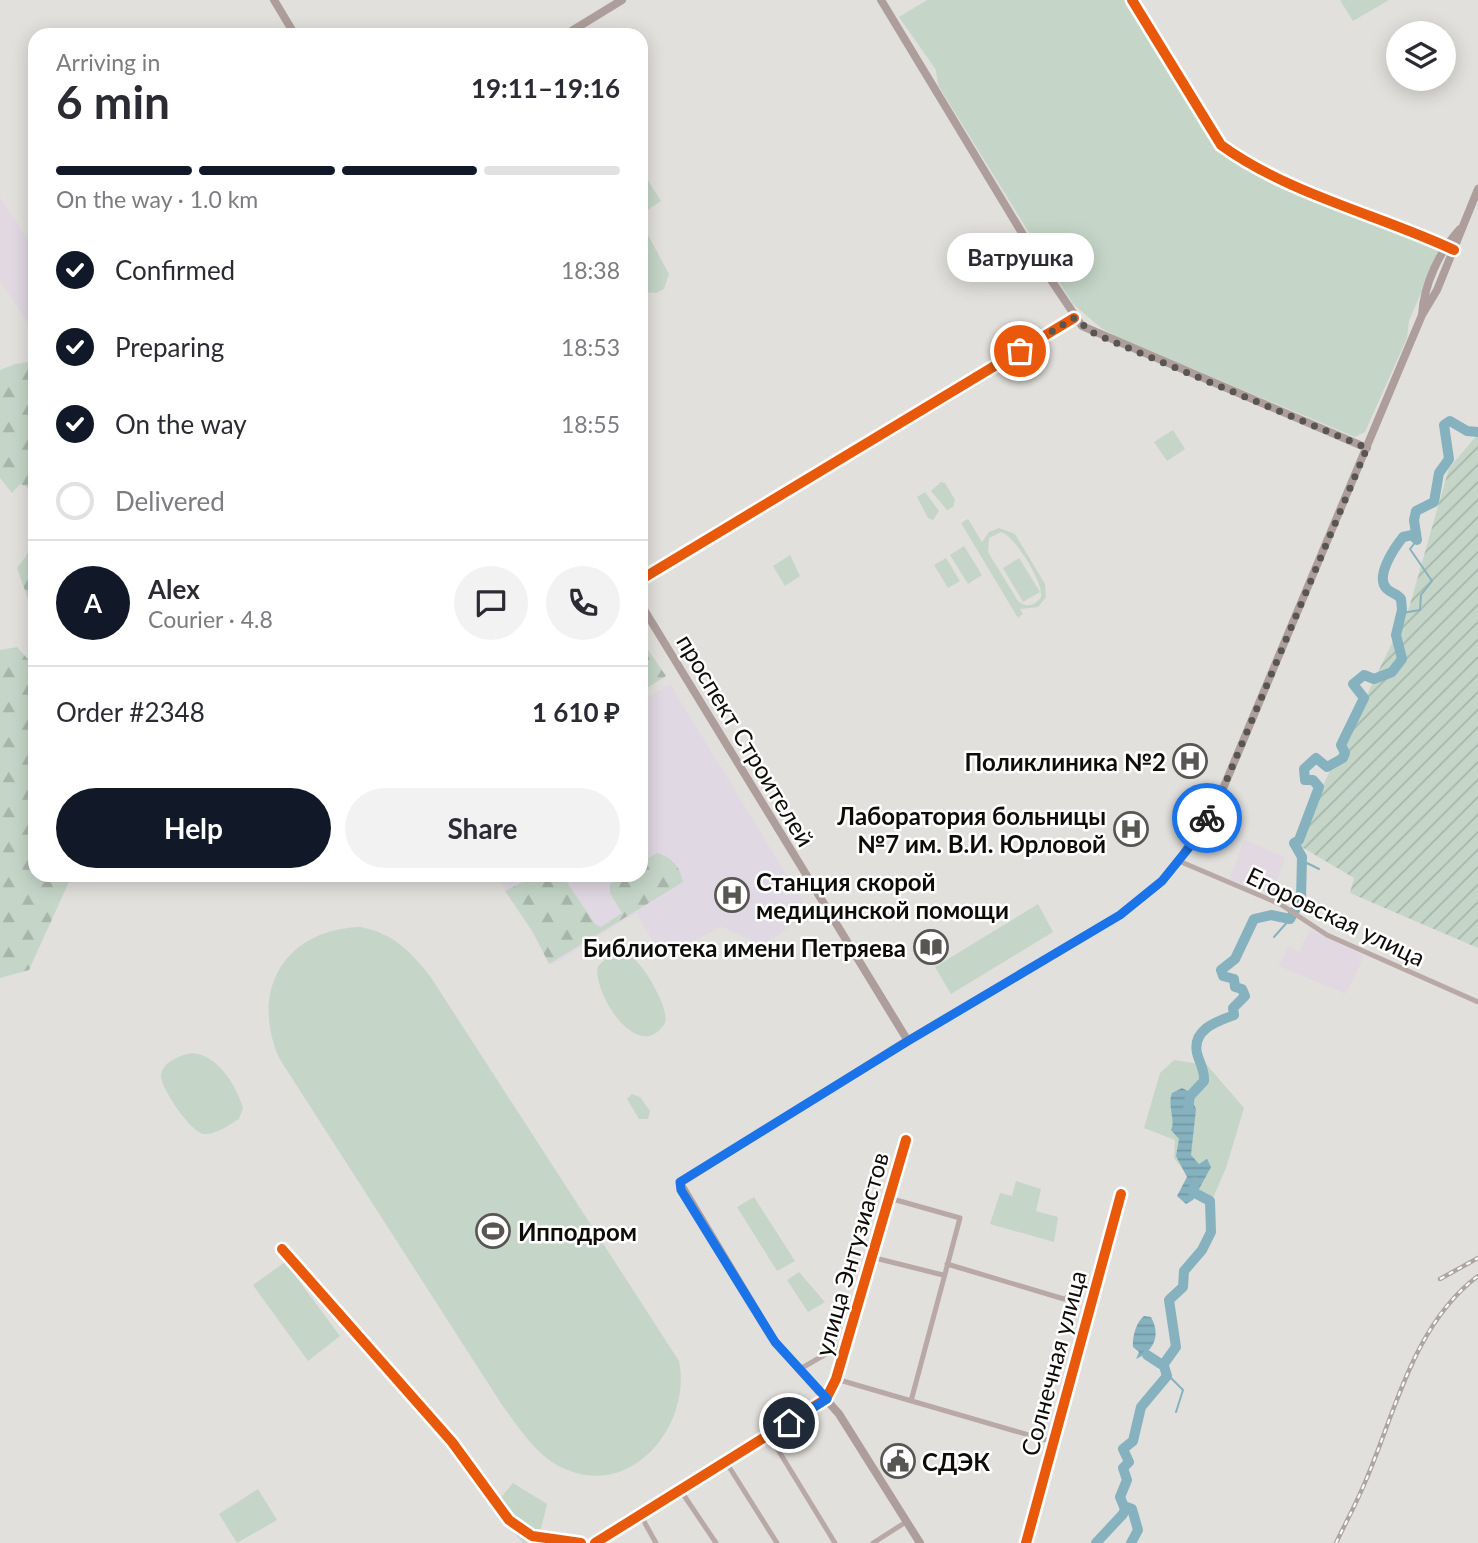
<!DOCTYPE html>
<meta charset="utf-8">
<style>
body{margin:0;font-family:Lato,sans-serif;background:#f2f2f3;color:#2b2b33;height:100vh;display:flex;flex-direction:column;font-size:26px;white-space:nowrap}
*{box-sizing:border-box;margin:0}
p{font-size:23px;color:#7c7c81}
.icon{flex:none;width:38px;height:38px;fill:none;stroke:currentColor;stroke-width:2;stroke-linecap:round;stroke-linejoin:round}
.map{position:relative;flex:1;overflow:hidden}
.side{position:absolute;left:28px;top:28px;width:620px;height:854px;display:flex;flex-direction:column;background:#fff;border-radius:21px;box-shadow:0 4px 18px #0003}
.side>*{flex:none}
.fabs{position:absolute;left:1386px;top:21px;display:grid;gap:14px}
.fabs a{display:grid;place-items:center;width:70px;height:70px;border-radius:50%;background:#fff;box-shadow:0 4px 18px #0003;font-size:35px}
.pin{position:absolute;display:grid;place-items:center;width:60px;height:60px;color:#fff;margin:-30px;border:4px solid #fff;border-radius:50%;box-shadow:0 2px 7px #0007}
.courier{position:absolute;display:grid;place-items:center;width:70px;height:70px;margin:-35px;border:5px solid #1a73e8;border-radius:50%;background:#fff;color:#222;box-shadow:0 2px 9px #0007}
.bubble{position:absolute;height:49px;border-radius:24px;background:#fff;box-shadow:0 4px 18px #0003;font-size:23px;font-weight:700;line-height:49px;text-align:center}
.summary em{font-style:normal;font-weight:700}
.summary div{display:flex;flex-direction:column-reverse}
.summary{display:flex;align-items:center;justify-content:space-between;height:119px;padding:0 28px}
h1{font-size:46px;font-weight:700;line-height:52px}
.bar{display:grid;grid-template-columns:repeat(4,1fr);gap:10px 7px;align-content:center;height:84px;padding:0 28px}
.bar i{height:9px;border-radius:5px;background:#e1e1e2}
.bar .current{background:#111827}
.bar p{grid-column:span 4}
.line{display:flex;align-items:center;gap:18px;padding:0 28px;border-top:2px solid #e1e1e2}
.line div{flex:1}
.round{display:grid;place-items:center;flex:none;width:74px;height:74px;border-radius:37px;background:#f2f2f3}
ol{padding:0 28px;list-style:none}
li{display:flex;align-items:center;gap:21px;height:77px}
li p{margin-inline-start:auto}
li .icon{padding:7px;border-radius:50%;background:#111827;color:#fff;stroke-width:4}
li:last-child{color:#7c7c81}
li i{width:38px;height:38px;border:4px solid #e1e1e2;border-radius:50%}
.primary-button{display:flex;gap:14px;margin-top:auto;padding:14px 28px}
.primary-button a{flex:1;height:80px;border-radius:42px;background:#111827;color:#fff;font-size:28px;font-weight:700;line-height:80px;text-align:center}
.primary-button a+a{background:#f2f2f3;color:#2b2b33}
.map>svg:first-child{display:block}
.industrial{fill:#e1d8e1}
.medical{fill:#e0d8e2}
.green{fill:#c5d6c8;fill-rule:evenodd}
.forest{fill:url(#forest-firs)}
.garden{fill:url(#garden-furrows)}
.water{fill:url(#water-rules)}
.lines{fill:none;stroke-linecap:round;stroke-linejoin:round}
.stream{stroke:#86b2bf;stroke-width:2}
.river{stroke:#86b2bf;stroke-width:10}
.minor{stroke:#b8a9a7;stroke-width:5}
.secondary{stroke:#ae9e9b;stroke-width:8}
.rail-casing{stroke:#ada5a3;stroke-width:4.5}
.rail{stroke:#fff;stroke-width:2;stroke-dasharray:5;stroke-linecap:butt}
.cycleway-casing{stroke:#fff;stroke-width:15}
.cycleway{stroke:#e8590c;stroke-width:10}
.done{stroke:#585653;stroke-width:7;stroke-dasharray:0 12.6}
.route{stroke:#1a73e8;stroke-width:9}
.labels{text-anchor:middle;dominant-baseline:central;stroke-width:5;stroke-linejoin:round;paint-order:stroke}
.street-label{font-size:24px;fill:#0d0c09;stroke:#fff}
.poi-label{font-size:24px;font-weight:bold;fill:#0d0c09;stroke:#fff;text-anchor:end}
</style>
<div class="map">
<svg width="1478" height="1543" viewBox="0 0 1478 1543">
<defs>
<pattern id="forest-firs" width="22" height="20" patternUnits="userSpaceOnUse" patternTransform="scale(1.75)"><rect width="22" height="20" fill="#c5d6c8"/><path d="M5 1l3.5 6h-7zM16 11l3.5 6h-7z" fill="#a8b6aa"/></pattern>
<pattern id="garden-furrows" width="10" height="10" patternUnits="userSpaceOnUse" patternTransform="scale(1.75)"><rect width="10" height="10" fill="#c5d6c8"/><path d="M-1 1l2-2M0 10L10 0M9 11l2-2" fill="none" stroke="#a8b6aa"/></pattern>
<pattern id="water-rules" width="6" height="5" patternUnits="userSpaceOnUse" patternTransform="scale(1.75)"><rect width="6" height="5" fill="#86b2bf"/><path d="M0 2.5h6" fill="none" stroke="#7298a3"/></pattern>
</defs>
<rect width="100%" height="100%" fill="#e2e0dc"/>
<path class="industrial" d="M0 197 35 251V328L29 325 0 280Z
M1244 840 1285 857 1272 895 1229 880Z
M1310 929 1364 956 1346 994 1279 966 1288 946 1299 952Z"/>
<path class="medical" d="M670 684 810 913 762 946 720 926 664 960 636 913 552 965 496 875H640L641 702Z"/>
<path class="green" d="M927 0H1128L1218 146C1284 192 1366 218 1440 248L1409 321 1407 338 1365 432 1355 437 1117 337 1101 328 1073 304 938 85 936 70 899 17Z
M1340 0H1389L1353 21Z
M642 171 661 201 646 211 641 201Z
M641 222 669 274 664 289 656 293 644 292 641 287Z
M1173 430 1185 449 1167 461 1154 442Z
M941 482 945 483 955 500 953 507 947 510 931 491Z
M925 492 939 511 933 520 928 518 917 497Z
M968 519 982 542 989 532 999 528 1015 534 1045 584 1046 597 1038 607 1020 609 1023 614 1018 618 961 523ZM1001 532C1015 536 1044 583 1041 597 1035 606 1026 608 1018 601L988 552 989 538Z
M964 546 982 575 968 584 950 555Z
M790 555 800 576 785 586 773 566Z
M946 558 960 581 948 588 934 565Z
M1019 558 1040 592 1023 602 1003 568Z
M1038 904 1053 932 951 994 935 967Z
M360 927C393 933 410 951 430 976L679 1361C692 1424 633 1499 565 1469 537 1457 520 1429 502 1405L279 1058C250 990 284 930 360 927Z
M612 953C619 952 624 952 629 955 643 962 670 1009 665 1023 638 1067 591 990 598 966Z
M192 1053C218 1055 236 1085 243 1108L239 1119C229 1125 216 1135 204 1134 191 1133 159 1086 161 1074 164 1061 181 1055 192 1053Z
M1174 1060 1207 1065 1244 1108 1226 1168 1210 1205 1174 1158 1175 1140 1144 1128 1160 1073Z
M632 1094 640 1097 650 1111 648 1119H639L627 1099Z
M1016 1181 1041 1189 1036 1211 1058 1217 1054 1242 990 1224 1000 1193 1012 1196Z
M754 1197 795 1261 777 1271 737 1207Z
M285 1262 340 1336 308 1361 253 1285Z
M799 1272 825 1302 808 1312 787 1280Z
M470 1481C491 1498 502 1530 530 1540 542 1543 556 1541 569 1543H523Z
M513 1483 547 1504 540 1533C521 1533 509 1515 498 1501Z
M258 1489 277 1520 237 1543 219 1514Z"/>
<path class="forest" d="M35 361V487L31 489 20 484 12 493 0 478V370L15 364Z
M35 544V619L17 568Z
M640 638 666 676 641 692H640Z
M17 647 35 667V875H72L29 970 0 978V650Z
M657 853C672 857 680 867 683 882L549 964 533 932 505 891 536 875H562L595 924 601 927 622 913 610 893V884L623 875H640L641 862Z"/>
<path class="garden" d="M1478 434V948L1350 893 1354 878 1295 843 1409 608 1449 468Z"/>
<path class="water" d="M1182 1088 1188 1091 1196 1109 1191 1155 1199 1164 1207 1159 1211 1167 1193 1200 1186 1204 1177 1196 1187 1177 1176 1156 1179 1139 1171 1130C1176 1120 1167 1106 1172 1093Z
M1144 1316 1151 1317C1162 1337 1152 1352 1136 1359L1139 1352 1133 1347C1132 1338 1136 1322 1144 1316Z"/>
<g class="lines">
<path class="stream" d="M1402 613 1420 610 1421 595 1432 581 1410 549 1417 540
M1301 870 1307 863 1319 869
M1274 937 1290 919
M1167 1374 1183 1390 1176 1412"/>
<path class="river" d="M1188 1109 1190 1096 1204 1081C1205 1070 1199 1062 1197 1053 1192 1029 1218 1021 1234 1015L1233 1008 1245 996 1242 989 1235 987 1234 979 1223 976 1221 970 1235 959 1254 919 1271 915 1290 919 1301 899 1302 857 1294 843 1299 840 1319 787 1313 780H1305L1304 769 1316 758 1327 767 1343 758 1345 753 1341 745 1364 698 1353 684 1364 675 1374 679 1392 672 1402 659 1396 635 1402 610 1401 599C1397 593 1392 594 1387 589 1374 577 1395 547 1403 537L1412 535 1417 540 1414 520 1416 511 1434 502 1439 473 1449 459 1444 425 1450 421 1467 431 1478 432
M1163 1365 1176 1347 1169 1300 1183 1287 1184 1271 1202 1250 1211 1232 1210 1201 1193 1192 1195 1182
M1124 1506 1132 1509 1138 1530 1131 1543
M1096 1543 1123 1514 1125 1509 1120 1497 1127 1480 1123 1468 1129 1462 1123 1449 1133 1441 1141 1407 1167 1376 1164 1366 1147 1355"/>
<path class="minor" d="M1132 0 1221 145C1287 193 1375 214 1449 248
M640 580 1074 318
M1179 861 1280 904 1327 935 1478 1002
M889 1198 960 1218 911 1401
M282 1249 452 1442 509 1520 532 1536 581 1543
M871 1257 943 1275
M947 1264 1064 1299 1097 1282
M800 1369 847 1342
M836 1379 1053 1442
M769 1435 835 1543
M726 1462 777 1543
M681 1491 716 1543
M641 1516 656 1543
M595 1543 826 1399 836 1379 906 1140
M873 1543 906 1522
M1026 1543 1121 1194"/>
<path class="secondary" d="M274 0 295 35
M881 0 1045 271 1082 326 1367 448
M565 35 622 0
M1422 315C1424 284 1439 252 1460 229
M640 603 908 1041
M920 1543 839 1414 775 1342 680 1183 902 1044 1120 915 1162 881 1179 861 1222 791 1422 315 1437 290 1478 189"/>
<g class="rail-casing">
<path id="rail" d="M1440 1279 1478 1258
M1336 1543C1346 1522 1357 1502 1366 1480 1396 1410 1414 1324 1478 1276"/>
</g>
<use href="#rail" class="rail"/>
<g class="cycleway-casing">
<path id="cycleway" d="M1132 0 1221 145C1288 194 1380 215 1454 250
M640 580 1074 318
M282 1249 452 1442 509 1520 532 1536 581 1543
M595 1543 826 1399 836 1379 906 1140
M1026 1543 1121 1194"/>
</g>
<use href="#cycleway" class="cycleway"/>
</g>
<g class="lines">
<path class="done" d="M1020 351 1074 318 1095 334 1367 448 1222 791 1207 818"/>
<path class="route" d="M789 1423 827 1399 775 1342 681 1190 680 1182 908 1041 1120 915 1162 881 1191 845 1207 818"/>
</g>
<defs>
<g id="hospital-ring" transform="scale(1.75)"><circle r="9.5" fill="#fff" stroke="#585653" stroke-width="1.5"/><path d="M-5-5h3v3.5h4V-5h3V5h-3V1.5h-4V5h-3Z" fill="#585653"/></g>
<g id="library-ring" transform="scale(1.75)"><circle r="9.5" fill="#fff" stroke="#585653" stroke-width="1.5"/><path d="M-6-4Q-3-5.5-.7-3.5V5Q-3 3-6 4ZM6-4Q3-5.5 .7-3.5V5Q3 3 6 4Z" fill="#585653"/></g>
<g id="stadium-ring" transform="scale(1.75)"><circle r="9.5" fill="#fff" stroke="#585653" stroke-width="1.5"/><path d="M0-5a6.5 5 0 1 0 0 10a6.5 5 0 1 0 0-10ZM-3.5-1.8h7v3.6h-7Z" fill="#585653"/></g>
<g id="civic-ring" transform="scale(1.75)"><circle r="9.5" fill="#fff" stroke="#585653" stroke-width="1.5"/><path d="M-.6-6.5H3V-4.5H.6V-3L4-1V1h2V6H-6V1h2V-1L-.6-3ZM-1.2 2.5V6h2.4V2.5Z" fill="#585653"/></g>
</defs>
<g fill-rule="evenodd">
<use href="#hospital-ring" x="1190" y="761"/>
<use href="#hospital-ring" x="1131" y="829"/>
<use href="#hospital-ring" x="732" y="895"/>
<use href="#library-ring" x="931" y="947"/>
<use href="#stadium-ring" x="493" y="1231"/>
<use href="#civic-ring" x="898" y="1461"/>
</g>
<g class="labels">
<g class="street-label">
<text transform="translate(746 740) rotate(59)">проспект Строителей</text>
<text transform="translate(1336 916) rotate(26)">Егоровская улица</text>
<text transform="translate(851 1254) rotate(-74)">улица Энтузиастов</text>
<text transform="translate(1053 1363) rotate(-75)">Солнечная улица</text>
</g>
<g class="poi-label">
<text x="1166" y="761">Поликлиника №2</text>
<text x="1106" y="815">Лаборатория больницы<tspan x="1106" dy="28">№7 им. В.И. Юрловой</tspan></text>
<text x="756" y="881" text-anchor="start">Станция скорой<tspan x="756" dy="28">медицинской помощи</tspan></text>
<text x="906" y="947">Библиотека имени Петряева</text>
<text x="518" y="1231" text-anchor="start">Ипподром</text>
<text x="922" y="1461" text-anchor="start">СДЭК</text>
</g>
</g>
</svg>
<div class="fabs">
<a><svg class="icon" aria-label="layers" viewBox="0 0 24 24"><path d="M12 4l9 5-9 5-9-5zM3 14l9 5 9-5"/></svg></a>
</div>
<div class="pin" style="left:1020px;top:351px;background:#ea580c"><svg class="icon" aria-label="bag" viewBox="0 0 24 24"><path d="M5 8h14l-1 12H6zM9 8a3 3 0 0 1 6 0"/></svg></div>
<div class="pin" style="left:789px;top:1423px;background:#1f2937"><svg class="icon" aria-label="home" viewBox="0 0 24 24"><path d="M3 11l9-7 9 7M6 9v11h12V9"/></svg></div>
<div class="courier" style="left:1207px;top:818px"><svg class="icon" aria-label="bike" viewBox="0 0 24 24"><circle cx="6" cy="16" r="4"/><circle cx="18" cy="16" r="4"/><path d="M6 16l4-8h5l3 8M10 8l3 8H6M13 5h3"/></svg></div>
<div class="bubble" style="left:947px;top:233px;width:147px">Ватрушка</div>
<section class="side">
<div class="summary"><div><h1>6 min</h1><p>Arriving in</p></div><em>19:11–19:16</em></div>
<div class="bar"><i class="current"></i><i class="current"></i><i class="current"></i><i></i><p>On the way · 1.0 km</p></div>
<ol>
<li><svg class="icon" aria-label="check" viewBox="0 0 24 24"><path d="M5 12l5 5 9-10"/></svg>Confirmed<p>18:38</p></li>
<li><svg class="icon" aria-label="check" viewBox="0 0 24 24"><path d="M5 12l5 5 9-10"/></svg>Preparing<p>18:53</p></li>
<li><svg class="icon" aria-label="check" viewBox="0 0 24 24"><path d="M5 12l5 5 9-10"/></svg>On the way<p>18:55</p></li>
<li><i></i>Delivered</li>
</ol>
<div class="line" style="height:126px"><b class="round" style="background:#111827;color:#fff">A</b><div><b>Alex</b><p>Courier · 4.8</p></div><a class="round"><svg class="icon" aria-label="chat" viewBox="0 0 24 24"><path d="M4 5h16v11H9l-5 4z"/></svg></a><a class="round"><svg class="icon" aria-label="phone" viewBox="0 0 24 24"><path d="M5 4h4l2 5-3 2q2 4 5 5l2-3 5 2v4C11 20 4 13 5 4z"/></svg></a></div>
<div class="line" style="height:91px"><div>Order #2348</div><b>1 610 ₽</b></div>
<div class="primary-button"><a>Help</a><a>Share</a></div>
</section>
</div>
